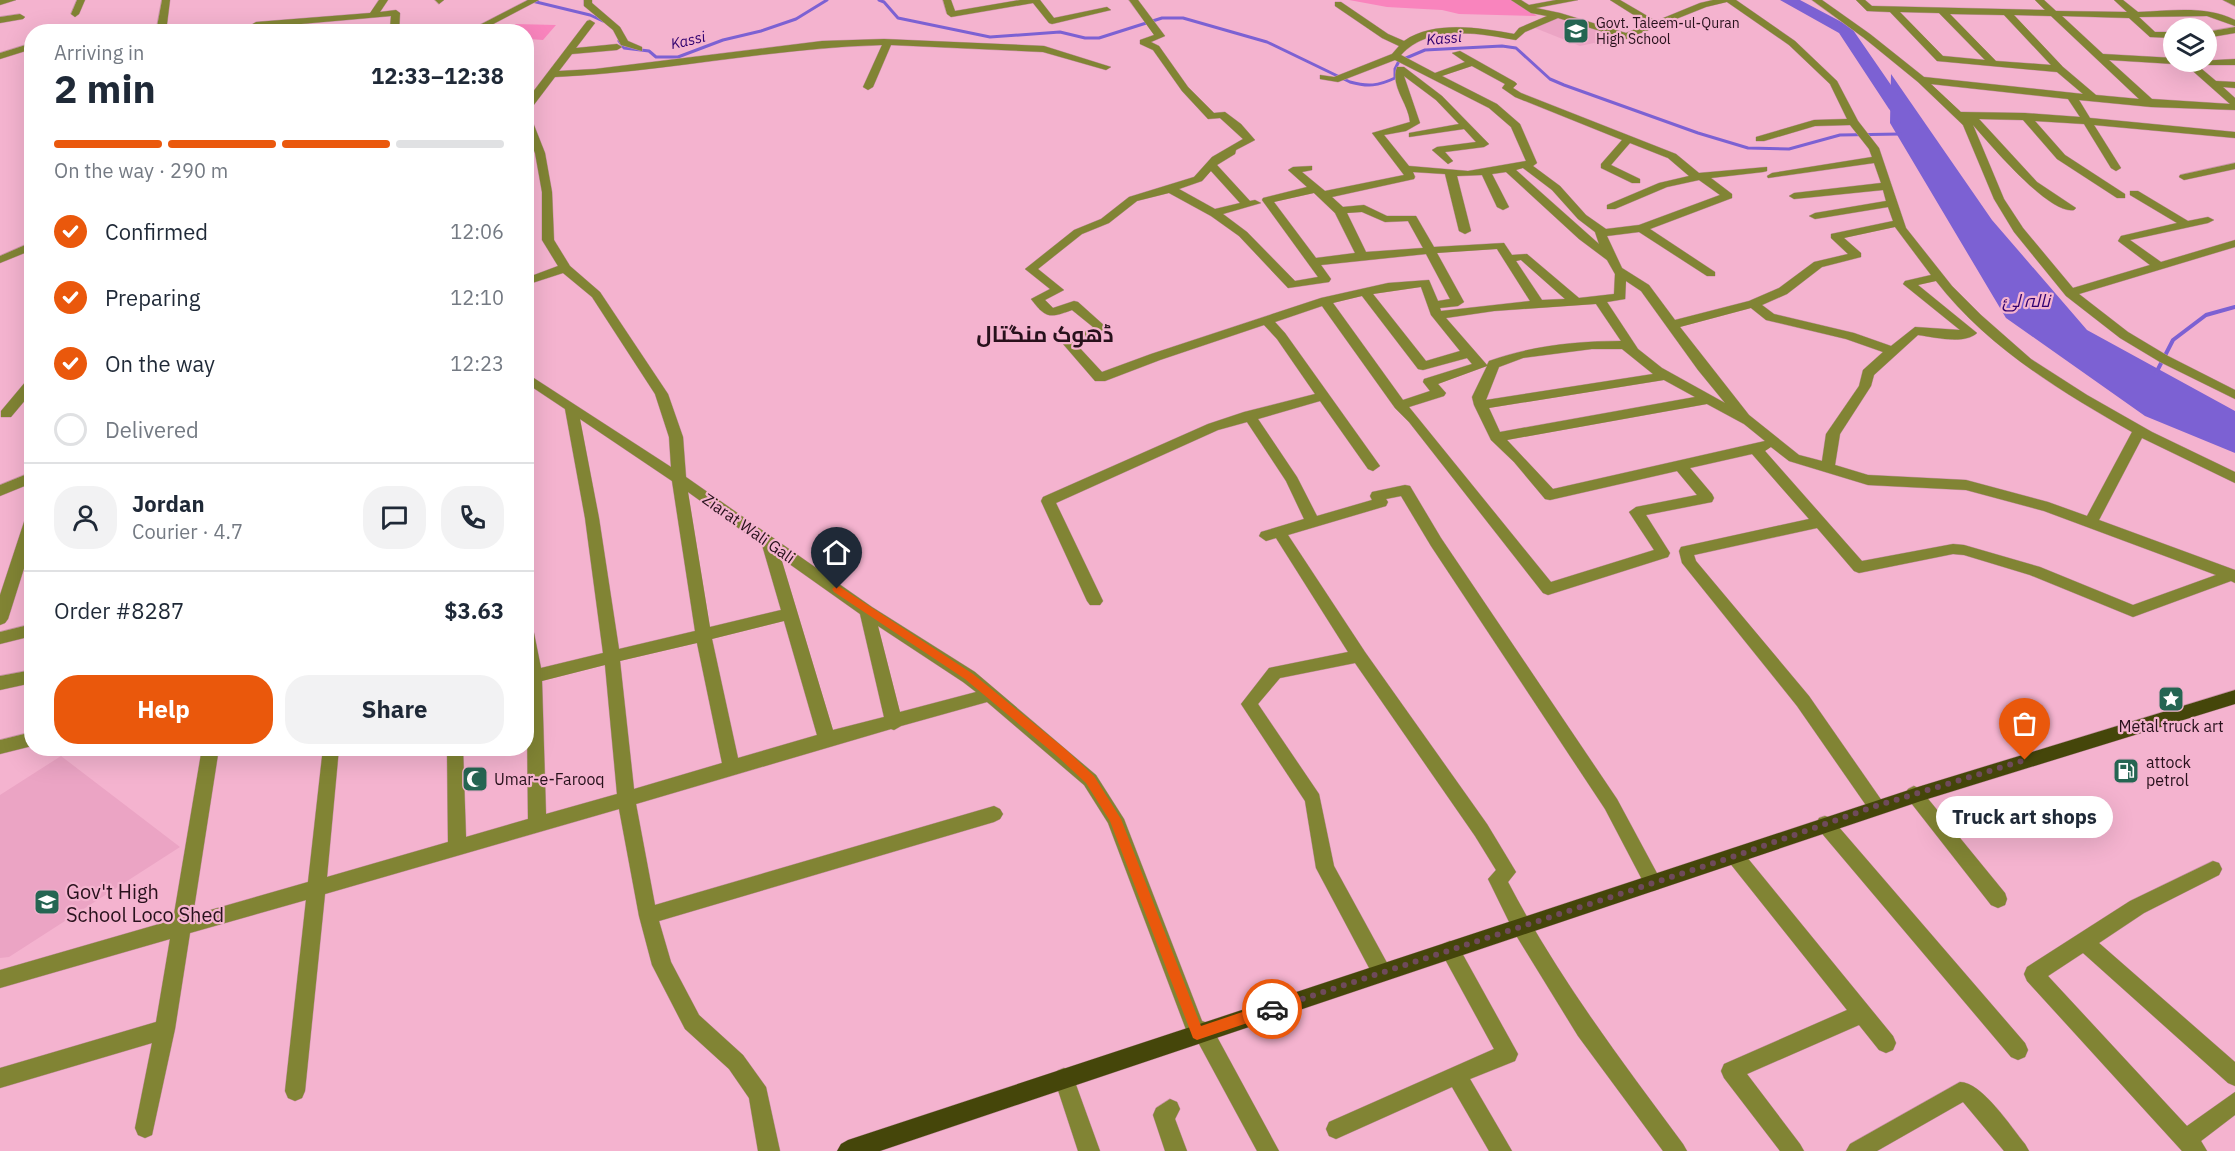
<!DOCTYPE html>
<meta charset="utf-8">
<style>
body{margin:0;font-family:"IBM Plex Sans",Cairo,sans-serif;background:#f2f2f3;color:#1f2937;height:100vh;display:flex;flex-direction:column;font-size:22px;white-space:nowrap}
*{box-sizing:border-box;margin:0}
p{font-size:20px;color:#747a83}
.icon{flex:none;width:33px;height:33px;fill:none;stroke:currentColor;stroke-width:2;stroke-linecap:round;stroke-linejoin:round}
.map{position:relative;flex:1;overflow:hidden}
.drawer{position:absolute;left:24px;top:24px;width:510px;height:732px;display:flex;flex-direction:column;background:#fff;border-radius:24px;box-shadow:0 6px 24px #0002}
.drawer>*{flex:none}
.tools{position:absolute;left:2163px;top:18px;display:grid;gap:12px}
.tools a{display:grid;place-items:center;width:54px;height:54px;border-radius:50%;background:#fff;box-shadow:0 6px 24px #0002;font-size:30px}
.pin{position:absolute;display:grid;place-items:center;width:51px;height:51px;color:#fff;margin:-62px -26px;border-radius:50% 50% 50% 0;rotate:-45deg;box-shadow:0 0 6px #0007}
.pin .icon{rotate:45deg}
.courier{position:absolute;display:grid;place-items:center;width:60px;height:60px;margin:-30px;border:4px solid #ea580c;border-radius:50%;background:#fff;color:#222;box-shadow:0 2px 8px #0007}
.bubble{position:absolute;height:42px;border-radius:21px;background:#fff;box-shadow:0 6px 24px #0002;font-size:20px;font-weight:800;line-height:42px;text-align:center}
.overview em{font-style:normal;font-weight:800}
.overview div{display:flex;flex-direction:column-reverse}
.overview{display:flex;align-items:center;justify-content:space-between;height:102px;padding:0 30px}
h1{font-size:39px;font-weight:800;line-height:45px}
.bar{display:grid;grid-template-columns:repeat(4,1fr);gap:9px 6px;align-content:center;height:72px;padding:0 30px}
.bar i{height:8px;border-radius:4px;background:#e0e1e3}
.bar .current{background:#ea580c}
.bar p{grid-column:span 4}
.line{display:flex;align-items:center;gap:15px;padding:0 30px;border-top:2px solid #e0e1e3}
.line div{flex:1}
.round{display:grid;place-items:center;flex:none;width:63px;height:63px;border-radius:24px;background:#f2f2f3}
ol{padding:0 30px;list-style:none}
li{display:flex;align-items:center;gap:18px;height:66px}
li p{margin-inline-start:auto}
li .icon{padding:6px;border-radius:50%;background:#ea580c;color:#fff;stroke-width:4}
li:last-child{color:#747a83}
li i{width:33px;height:33px;border:3px solid #e0e1e3;border-radius:50%}
.button{display:flex;gap:12px;margin-top:auto;padding:12px 30px}
.button a{flex:1;height:69px;border-radius:24px;background:#ea580c;color:#fff;font-size:24px;font-weight:800;line-height:69px;text-align:center}
.button a+a{background:#f2f2f3;color:#1f2937}
.map>svg:first-child{display:block}
.built{fill:#eba4c4}
.green{fill:#f984bd}
.water{fill:#7c61d3}
.lines{fill:none;stroke-linecap:round;stroke-linejoin:round}
.stream-far1{stroke:#7c61d3;stroke-width:3}
.stream{stroke:#7c61d3;stroke-width:4}
.river{fill:#7c61d3;fill-rule:evenodd}
.minor-casing{stroke:#cb93ab;stroke-width:1}
.major-casing{stroke:#cb93ab;stroke-width:1}
.minor{fill:#818434;fill-rule:evenodd}
.major{fill:#45460a;fill-rule:evenodd}
.route{fill:#ea580c}
.done{stroke:#6f4a5b;stroke-width:6;stroke-dasharray:0 10.8}
.labels{text-anchor:middle;dominant-baseline:central;stroke-width:4.5;stroke-linejoin:round;paint-order:stroke}
.far-poi-label{font-size:14px;fill:#28111c;stroke:#f4b3cf;text-anchor:start}
.far-water-label{font-size:15px;font-style:italic;fill:#30016f;stroke:#f4b3cf}
.street-label{font-size:16px;fill:#28111c;stroke:#f4b3cf}
.poi-label{font-size:16px;fill:#28111c;stroke:#f4b3cf;text-anchor:start}
.water-label{font-size:18px;font-style:italic;fill:#30016f;stroke:#f4b3cf}
.near-poi-label{font-size:20px;fill:#28111c;stroke:#f4b3cf;text-anchor:start}
.district-label{font-size:22px;font-weight:bold;fill:#28111c;stroke:#f4b3cf}
</style>
<div class="map">
<svg width="2235" height="1151" viewBox="0 0 2235 1151">
<rect width="100%" height="100%" fill="#f4b3cf"/>
<path class="built" d="M1557 15 1626 36 1600 46 1594 43 1580 46 1530 26Z
M61 756 180 847 9 957 0 958V795Z"/>
<path class="green" d="M1349 0H1513L1537 16 1459 14 1442 10 1387 7Z
M490 24 513 27 515 24 556 25 543 40 529 39 527 45 526 32H473Z"/>
<path class="water" d="M1891 74 1992 220 2087 330 2235 411V453L2145 416 2006 318 1890 123Z"/>
<g class="lines">
<path class="stream-far1" d="M528 0 590 15 603 21
M879 0 884 2 898 18 990 37 1060 32 1085 38H1099L1162 18H1183L1267 42 1350 82C1368 87 1378 86 1395 78V69L1399 61 1425 50 1502 46 1516 48 1550 79 1564 85 1698 133 1748 148 1789 149 1840 135 1900 134
M619 41 624 48 649 51 656 57H678L723 40 761 31 796 19 827 0"/>
<path class="stream" d="M2156 373 2173 340 2206 315 2235 307"/>
<path class="river" d="M1780 0H1800L1851 27 1902 101 1922 126 1919 130H1907L1889 109 1839 33Z"/>
<g class="minor-casing">
<path id="minor" d="M0 0H16L0 5Z
M77 0H85L79 14 75 17 71 14Z
M162 0H170L166 32H156Z
M379 0H388L380 12 396 10 400 13 399 32H359L390 28 391 16 256 28 251 25 256 22 370 13Z
M435 0H444L439 4Z
M528 0H539L478 32H466Z
M584 0H592V3L620 27 628 41 642 47V51L621 45 613 30 584 6Z
M943 0H951L955 11 1020 0H1040L1054 18 1107 7 1111 10 1052 24 1049 23 1033 3 951 17 947 14Z
M1129 0H1138L1165 36 1151 42 1159 46 1188 87 1214 113 1225 112 1241 124 1255 140 1236 150 1235 154 1217 165 1250 201 1255 200 1261 203 1223 214 1247 232 1295 281 1318 277 1262 200 1263 198 1307 187 1288 170 1293 167 1312 166V170L1302 172 1325 191 1404 175 1372 133 1410 122C1408 102 1390 87 1397 67H1404L1442 96 1489 144 1484 147 1445 152 1453 161 1448 164 1432 150 1437 147 1476 142 1464 129 1409 137V133L1459 124 1436 100 1404 76 1420 123 1406 131 1384 135 1409 166 1468 171 1526 161 1511 127 1489 108 1395 60 1338 82 1320 79V75L1334 77 1392 54 1399 46 1382 38 1335 6V2H1341L1388 34 1404 41C1434 20 1480 28 1514 34L1519 28 1547 16 1531 13 1511 0H1521L1529 5 1556 0H1578L1536 8 1560 13 1626 33 1648 24 1610 0H1620L1656 21 1700 3 1713 0H1736L1795 41 1837 81 1858 121 1879 148 1906 228 1952 286 1981 315 2031 359 2087 395 2152 432 2235 472V483L2142 438 2099 520 2235 570V583L2231 581 2133 617 2030 575 1964 555 1953 554 1859 573 1854 571 1817 528 1694 555 1696 561 1809 696 1882 801 1885 806 1882 811 1876 814 1870 811 1797 706 1682 563 1679 551 1681 547 1809 519 1752 454 1690 468 1712 494 1714 498 1712 502 1646 515 1670 553 1668 557 1548 595 1543 593 1409 422 1395 408 1322 306 1275 322 1285 333 1380 466 1373 471 1368 469 1320 401 1258 419 1297 477 1317 516 1372 500 1370 496 1372 492 1405 485 1410 486 1441 538 1617 799 1659 877 1662 883 1659 889 1653 891 1647 889 1605 809 1431 546 1401 496 1386 499 1388 502 1386 506 1288 535 1365 652 1487 824 1516 872 1508 882C1557 976 1620 1059 1683 1144L1687 1151H1663L1578 1036 1514 932 1491 885 1488 879 1496 870 1475 836 1355 663 1280 678 1258 704 1319 794 1334 866 1392 972 1389 979 1382 981 1375 979 1316 868 1305 801 1241 704 1269 668 1348 652 1276 538 1266 541 1259 536 1261 532 1304 519 1286 481 1247 422 1218 430 1056 503 1103 601 1100 605H1090L1087 601 1041 501 1043 497 1208 424 1244 412 1315 394 1277 339 1264 325 1160 360 1105 381H1095L1063 344 1093 327 1072 310C1050 318 1046 319 1031 299L1050 289 1025 269 1074 230 1101 219 1129 197 1194 177 1212 157 1243 139 1220 118 1208 119 1182 91 1153 50 1140 44V40L1154 35ZM1727 2 1789 45 1830 84 1847 119 1814 120 1756 137V141H1764L1815 126 1850 125 1869 149 1872 157 1772 173 1767 176 1768 178 1874 163 1881 183 1794 193 1789 196 1794 199 1883 190 1886 201 1815 213 1809 216 1815 219 1888 207 1893 221 1831 234V238L1848 254 1814 262 1779 288 1749 301 1675 320 1649 285 1622 268 1607 236 1639 232 1707 276H1715V272L1650 229 1732 198V194L1711 178 1763 172 1767 171V167L1699 173 1676 154 1521 93 1513 88 1517 84 1515 82 1460 51 1452 53 1465 62 1435 73 1401 55C1429 24 1478 33 1516 40L1525 32 1558 18 1626 39 1706 7ZM1472 66 1505 84 1502 88 1515 97 1622 140 1601 164V168L1632 183H1640V179L1611 165 1630 143 1668 158 1689 176 1659 183 1607 205V209H1615L1667 187 1699 180 1720 195 1639 225 1606 229 1586 215 1560 186 1533 166 1537 163 1520 124 1497 104 1442 76ZM1523 168 1552 190 1578 219 1595 232 1599 244 1516 170ZM1211 171 1240 203 1215 209 1179 189 1202 181ZM1413 172 1445 174 1459 231 1465 234 1471 231 1457 176 1482 175 1497 207 1503 210 1509 207 1492 174 1506 172 1579 239 1607 260 1615 274 1614 294 1579 298 1527 254 1512 255 1504 243 1434 247 1416 216H1387L1364 205 1343 207 1332 197 1414 179 1415 177ZM1169 193 1211 216 1239 236 1288 288 1329 282 1331 279 1321 265 1426 254 1450 299 1438 301 1429 280 1388 283 1321 298 1151 354 1102 372 1077 345 1107 328 1078 302 1074 301 1053 308 1045 300 1064 290 1038 269 1082 234 1109 223 1137 201ZM1314 193 1335 213 1355 253 1316 258 1274 202ZM1362 212 1385 222 1408 221 1423 248 1366 252 1347 213ZM1895 227 1931 275 1905 281 1903 284 1960 330 1915 327 1891 346 1854 333 1774 314 1762 305 1787 294 1822 267 1861 257V253L1844 238ZM1497 249 1530 301 1441 311 1440 308 1458 306 1464 302 1437 253ZM1521 260 1565 299 1542 300 1516 261ZM1626 281 1641 291 1698 370 1725 403 1662 368 1638 349 1607 302 1625 299ZM1936 281C1987 347 2060 391 2132 432L2087 516 2048 502 1966 480 1868 475 1835 465 1840 434 1871 386 1874 375 1918 335C1934 337 1964 345 1977 333L1918 285ZM1421 287 1431 315 1460 351 1426 361 1373 294ZM1362 296 1418 369 1423 370 1467 358 1472 364 1424 379 1423 382 1430 391 1403 400 1333 303ZM1596 304 1621 341C1576 341 1531 346 1489 361L1487 365 1446 318 1494 311ZM1751 308 1766 320 1846 339 1883 352 1863 370 1859 386 1826 434 1822 461 1799 455 1749 415 1680 327ZM1592 349H1622L1653 374 1486 400 1499 367 1523 358ZM1487 366 1472 397 1474 405 1491 440 1514 462 1545 499 1550 500 1677 471 1697 495 1636 507 1629 512 1654 550 1551 582 1409 407 1444 396 1446 393 1438 384ZM1664 380 1695 397 1500 432 1489 408ZM1707 404 1744 424 1765 441 1553 489 1507 440ZM1771 447 1789 461 1868 485 1966 490 2044 511 2216 575 2133 605 2040 567 1964 545 1953 544 1862 561 1765 451Z
M1812 0H1822L1870 34 1924 77 2083 94 2057 72 1937 61 1890 12 1867 11 1856 0H1865L1872 6 2045 10 2035 0H2044L2056 11 2127 12 2114 0H2123L2138 12C2171 11 2205 5 2235 20V26L2207 16 2139 17 2155 32H2174V38L2150 37 2129 18 2062 16 2103 54 2174 58V62H2178L2174 64 2109 60 2152 99 2230 104 2186 65 2179 62 2235 59V65H2197L2216 81 2235 82V88L2223 87 2235 98V110L2151 107 2079 100 2090 118 2235 132V138L2094 125 2121 168 2116 171 2111 168 2084 124 2035 121 2065 155 2125 194V198H2117L2057 159 2023 120 1979 119 2037 182 2076 208 2074 210C2049 215 1990 144 1973 125L2004 199 2023 228 2073 288 2150 265 2118 241 2121 236 2177 223 2130 195V191H2138L2188 221 2208 217 2214 220 2208 223 2130 240 2161 262 2235 240V247L2079 294 2128 332 2168 356 2235 390V399L2160 362 2120 338 2066 296 2014 232 1994 199 1963 125 1918 82 1864 38ZM1900 12 1939 13 1985 60 1943 56ZM1950 14 2004 15 2051 65 1996 61ZM2014 15 2051 16 2139 99 2096 95 2063 67ZM1931 84 2068 99 2080 117 2025 113 1961 112Z
M2223 0H2235V6Z
M20 14 25 17 23 19 0 23V17Z
M590 20 595 23 576 48 617 44 622 47 617 50 572 54 559 71 595 69 822 41 884 39 1044 46 1111 67 1106 70 1043 52 891 45 873 87 868 90 863 87 882 45C772 48 664 72 555 77L533 106 530 115 545 153 552 192 554 240 570 266 600 292 668 394 683 437 686 477 872 607 975 672 1096 775 1124 819 1202 1021 1210 1024 1279 1151H1257L1198 1042 1190 1040 1108 823 1084 785 987 702 901 726 894 730 891 729 636 804 655 905 994 806 1000 809 1003 814 1000 819 994 822 659 921 671 962 699 1015 743 1055 766 1087 780 1151H758L749 1098 729 1069 685 1029 652 965 639 916 619 809 325 894 305 1091 302 1098 295 1101 288 1098 285 1091 306 900 190 933 175 1029 152 1135 145 1138 138 1135 135 1128 152 1043 0 1088V1068L156 1022 170 939 0 988V970L173 920 202 748H219L193 915 308 882 323 748H339L327 877 448 842 447 748H463L466 837 528 819 526 627 532 629 534 633 541 668 603 653 585 518 565 409 526 383V373L671 467 669 437 655 394 592 297 563 273 526 285V278L558 266 542 240V192L535 153 526 131V101L587 21ZM580 419 672 481 695 631 619 649 599 518ZM688 492 762 545 781 610 710 627ZM781 558 860 614 884 717 833 730ZM784 621 817 735 738 758 712 639ZM878 626 963 682 976 692 900 712ZM697 643 722 763 634 789 620 661ZM605 665 617 794 546 814 542 681Z
M2235 27V33L2206 38V32Z
M32 43V49L0 59V53Z
M2235 163V169L2184 180 2179 177 2180 175Z
M32 242V250L0 263V256Z
M32 379V392L11 417H1V411L27 380Z
M32 472V483L0 496V485Z
M32 514V543L8 619 5 623 0 625V595L25 519Z
M32 624V636L0 644V632Z
M32 670V683L0 690V676Z
M32 732V746L0 754V740Z
M1914 786 1920 789 2005 893 2007 899 2005 905 1998 908 1991 905 1908 799 1905 794 1908 789Z
M1825 816 1831 818 2025 1043 2028 1050 2025 1057 2018 1060 2011 1057 1819 830 1816 824 1819 818Z
M1735 848 1741 850 1893 1036 1896 1043 1893 1050 1886 1053 1879 1050 1859 1025 1747 1074 1800 1144 1804 1151H1780L1724 1078 1721 1071 1724 1064 1847 1010 1729 862 1726 856 1729 850Z
M2213 861 2219 863 2222 869 2219 875 2144 913 2099 943 2235 1062V1086L2228 1083 2083 953 2048 976 2187 1126 2235 1092V1115L2201 1141 2207 1151H2182L2027 981 2024 974 2027 967 2130 901Z
M1450 941 1457 944 1518 1054 1515 1061 1470 1079 1512 1151H1489L1452 1087 1336 1139 1329 1136 1326 1129 1329 1122 1494 1049 1440 950 1443 944Z
M1064 1068 1071 1071 1100 1151H1078L1054 1078 1057 1071Z
M1960 1082C1982 1082 2011 1127 2025 1144L2029 1151H2004L1963 1102 1877 1151H1846L1850 1144Z
M1170 1099 1177 1102 1180 1109 1175 1119 1187 1151H1165L1153 1115 1156 1108Z"/>
</g>
<g class="major-casing">
<path id="major" d="M2235 690V704L1921 801 880 1151H837L841 1144 848 1140 1921 786Z"/>
</g>
<use href="#minor" class="minor"/>
<use href="#major" class="major"/>
</g>
<path class="route" d="M837 585 973 674 1065 749 1094 776 1121 819 1201 1026 1272 1002 1277 1004 1279 1009 1277 1013 1197 1040 1193 1038 1110 821 1086 783 1057 756 965 679 834 592 832 589Z"/>
<g class="lines">
<path class="done" d="M1272 1009 1735 856 1876 806 2025 760"/>
</g>
<defs>
<g id="school-square" transform="scale(1.35)"><rect x="-9" y="-9" width="18" height="18" rx="4" fill="#256552" stroke="#f4b3cf"/><path d="M0-5L7-2L0 1L-7-2ZM-4 1L0 2.5L4 1V4Q0 6-4 4Z" fill="#fff"/></g>
<g id="sight-square" transform="scale(1.35)"><rect x="-9" y="-9" width="18" height="18" rx="4" fill="#256552" stroke="#f4b3cf"/><path d="M0-6L1.8-2.2L6-1.7L2.9 1.2L3.7 5.4L0 3.3L-3.7 5.4L-2.9 1.2L-6-1.7L-1.8-2.2Z" fill="#fff"/></g>
<g id="fuel-square" transform="scale(1.35)"><rect x="-9" y="-9" width="18" height="18" rx="4" fill="#256552" stroke="#f4b3cf"/><path d="M-5.5-6h7V0h2V4h1.3V-2.5L3-4.5l.8-.8L6-3V5H2.5V1h-1V6h-7ZM-4.2-4.7v3.2H.2V-4.7Z" fill="#fff"/></g>
<g id="mosque-square" transform="scale(1.35)"><rect x="-9" y="-9" width="18" height="18" rx="4" fill="#256552" stroke="#f4b3cf"/><path d="M3.5-4.9A6 6 0 1 0 3.5 4.9A5 5 0 1 1 3.5-4.9Z" fill="#fff"/></g>
</defs>
<g fill-rule="evenodd">
<use href="#school-square" x="1576" y="31"/>
<use href="#sight-square" x="2171" y="699"/>
<use href="#fuel-square" x="2126" y="771"/>
<use href="#mosque-square" x="475" y="779"/>
<use href="#school-square" x="47" y="902"/>
</g>
<g class="labels">
<g class="far-poi-label">
<text x="1596" y="23">Govt. Taleem-ul-Quran<tspan x="1596" dy="16">High School</tspan></text>
</g>
<g class="far-water-label">
<text transform="translate(1444 38) rotate(-5)">Kassi</text>
<text transform="translate(688 40) rotate(-13)">Kassi</text>
</g>
<g class="street-label">
<text transform="translate(749 528) rotate(35)">Ziarat Wali Gali</text>
</g>
<g class="poi-label">
<text x="2171" y="726" text-anchor="middle">Metal truck art</text>
<text x="2146" y="762">attock<tspan x="2146" dy="18">petrol</tspan></text>
<text x="494" y="779">Umar-e-Farooq</text>
</g>
<g class="water-label">
<text x="2026" y="300">نالہ لئ</text>
</g>
<g class="near-poi-label">
<text x="66" y="891">Gov't High<tspan x="66" dy="23">School Loco Shed</tspan></text>
</g>
<g class="district-label">
<text x="1045" y="333">ڈھوک منگتال</text>
</g>
</g>
</svg>
<div class="tools">
<a><svg class="icon" aria-label="layers" viewBox="0 0 24 24"><path d="M12 4l9 5-9 5-9-5zM3 14l9 5 9-5"/></svg></a>
</div>
<div class="pin" style="left:2025px;top:760px;background:#ea580c"><svg class="icon" aria-label="bag" viewBox="0 0 24 24"><path d="M5 8h14l-1 12H6zM9 8a3 3 0 0 1 6 0"/></svg></div>
<div class="pin" style="left:837px;top:589px;background:#1f2937"><svg class="icon" aria-label="home" viewBox="0 0 24 24"><path d="M3 11l9-7 9 7M6 9v11h12V9"/></svg></div>
<div class="courier" style="left:1272px;top:1009px"><svg class="icon" aria-label="car" viewBox="0 0 24 24"><path d="M5 17H2v-5l4-1 3-4h7l3 4 3 1v5h-3M9 17h6M6 11h13"/><circle cx="7" cy="17" r="2"/><circle cx="17" cy="17" r="2"/></svg></div>
<div class="bubble" style="left:1936px;top:796px;width:177px">Truck art shops</div>
<section class="drawer">
<div class="overview"><div><h1>2 min</h1><p>Arriving in</p></div><em>12:33–12:38</em></div>
<div class="bar"><i class="current"></i><i class="current"></i><i class="current"></i><i></i><p>On the way · 290 m</p></div>
<ol>
<li><svg class="icon" aria-label="check" viewBox="0 0 24 24"><path d="M5 12l5 5 9-10"/></svg>Confirmed<p>12:06</p></li>
<li><svg class="icon" aria-label="check" viewBox="0 0 24 24"><path d="M5 12l5 5 9-10"/></svg>Preparing<p>12:10</p></li>
<li><svg class="icon" aria-label="check" viewBox="0 0 24 24"><path d="M5 12l5 5 9-10"/></svg>On the way<p>12:23</p></li>
<li><i></i>Delivered</li>
</ol>
<div class="line" style="height:108px"><a class="round"><svg class="icon" aria-label="person" viewBox="0 0 24 24"><circle cx="12" cy="8" r="4"/><path d="M4 21q1-7 8-7t8 7"/></svg></a><div><b>Jordan</b><p>Courier · 4.7</p></div><a class="round"><svg class="icon" aria-label="chat" viewBox="0 0 24 24"><path d="M4 5h16v11H9l-5 4z"/></svg></a><a class="round"><svg class="icon" aria-label="phone" viewBox="0 0 24 24"><path d="M5 4h4l2 5-3 2q2 4 5 5l2-3 5 2v4C11 20 4 13 5 4z"/></svg></a></div>
<div class="line" style="height:78px"><div>Order #8287</div><b>$3.63</b></div>
<div class="button"><a>Help</a><a>Share</a></div>
</section>
</div>
